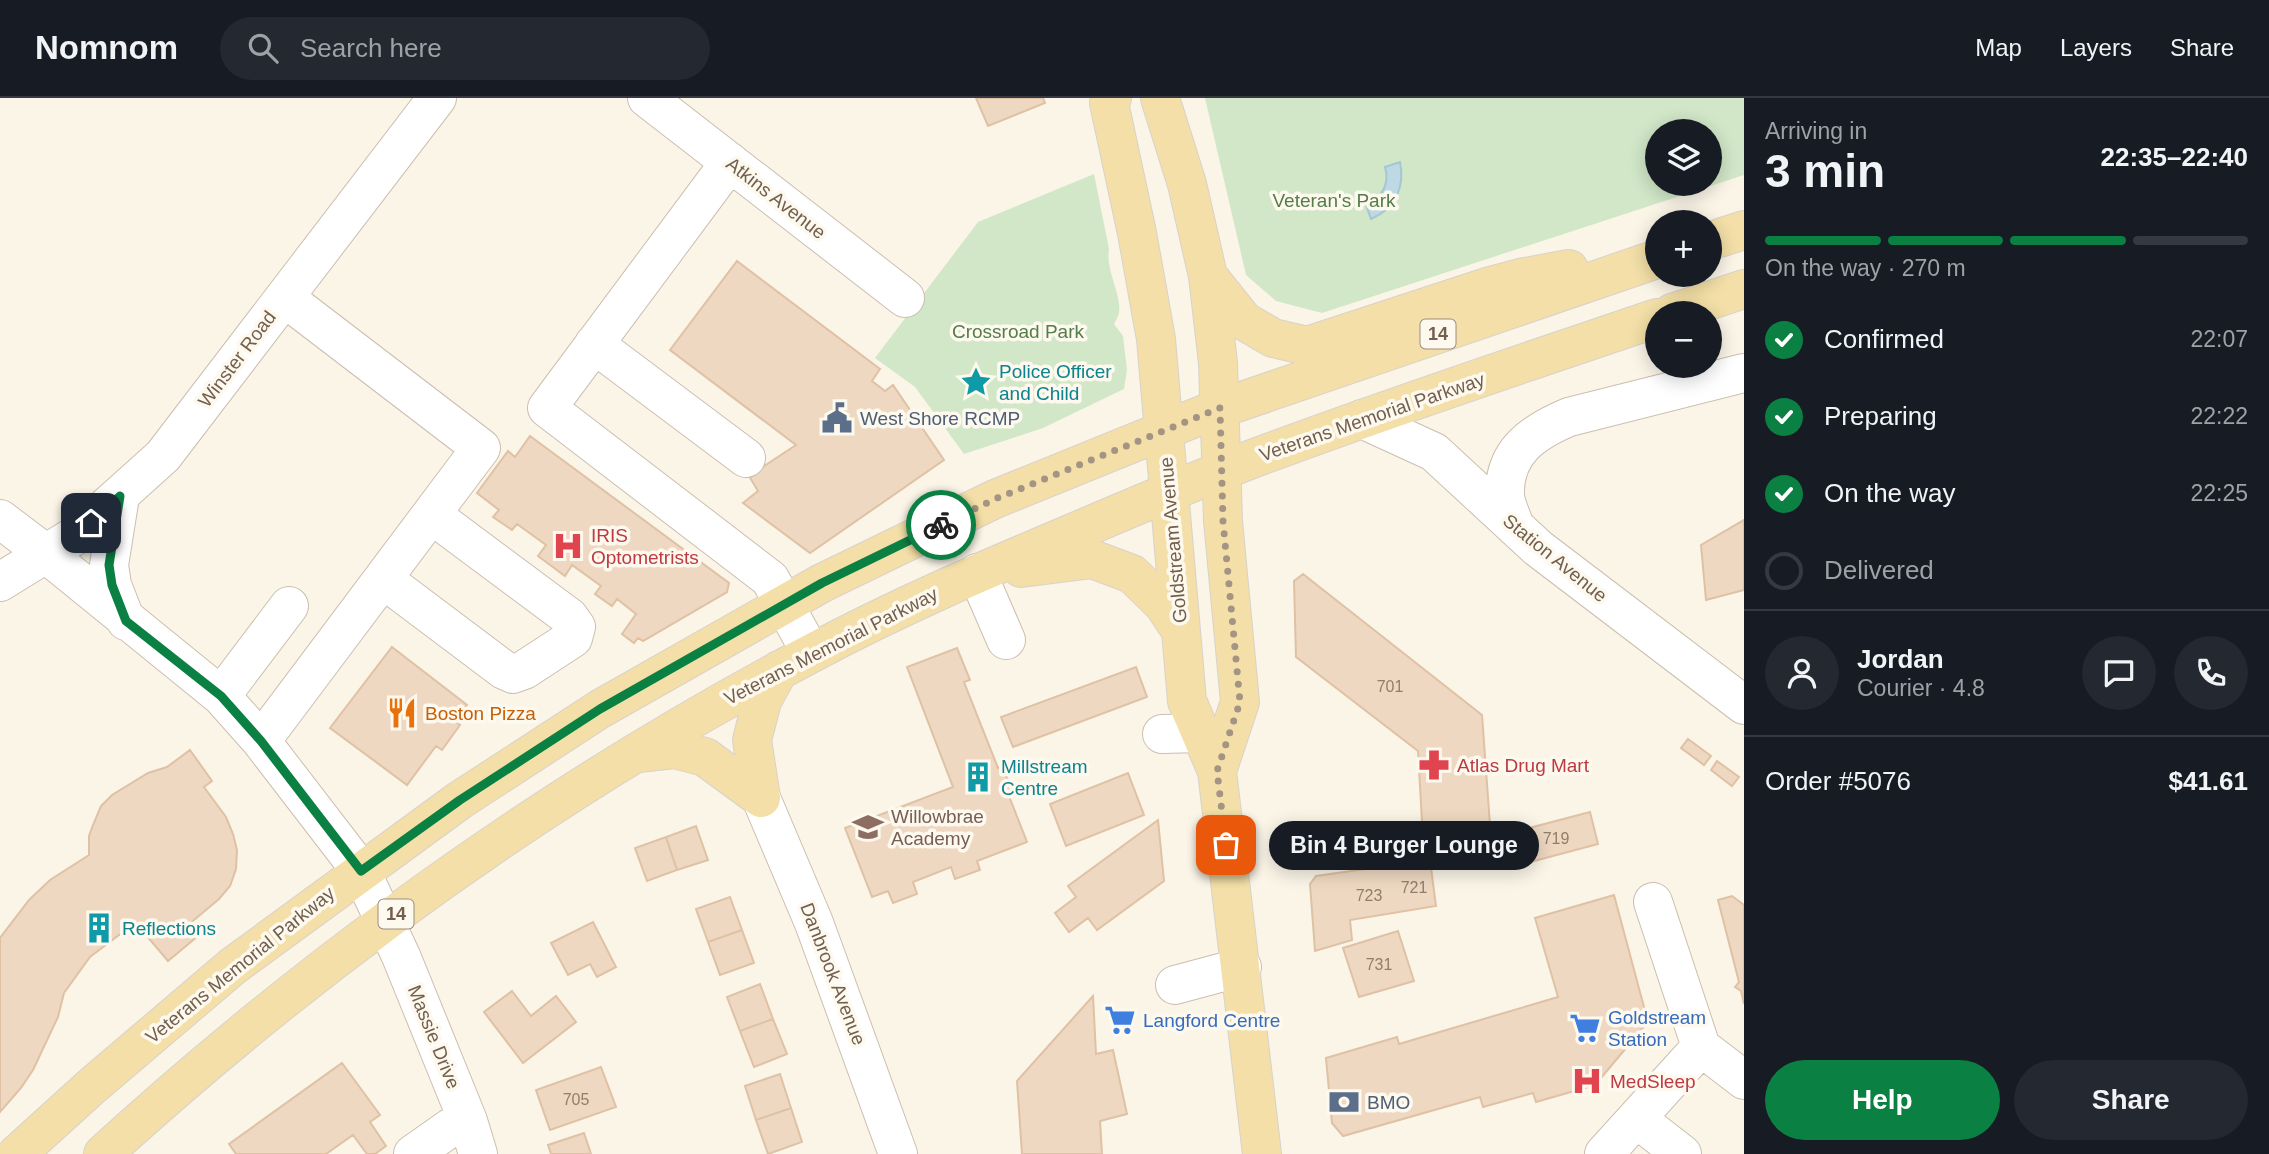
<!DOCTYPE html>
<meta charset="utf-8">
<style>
body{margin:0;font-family:Arial,sans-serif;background:#242831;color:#f1f3f6;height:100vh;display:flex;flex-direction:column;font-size:26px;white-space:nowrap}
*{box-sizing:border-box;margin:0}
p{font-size:23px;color:#9ea1a6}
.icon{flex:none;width:38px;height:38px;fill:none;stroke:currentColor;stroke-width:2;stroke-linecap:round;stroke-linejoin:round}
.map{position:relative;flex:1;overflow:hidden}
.details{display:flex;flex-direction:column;background:#171b24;width:525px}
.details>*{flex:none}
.buttons{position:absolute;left:1645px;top:21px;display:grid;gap:14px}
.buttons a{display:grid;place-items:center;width:77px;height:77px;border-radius:50%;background:#171b24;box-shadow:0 4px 18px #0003;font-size:35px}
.pin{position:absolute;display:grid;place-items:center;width:60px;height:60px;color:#fff;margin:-30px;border-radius:14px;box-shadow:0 4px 10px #0006}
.courier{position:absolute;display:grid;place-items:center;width:70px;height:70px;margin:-35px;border:5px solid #0b8043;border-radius:50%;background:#fff;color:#222;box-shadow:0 2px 9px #0007}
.bubble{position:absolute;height:49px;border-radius:24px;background:#171b24;box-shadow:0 4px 18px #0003;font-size:23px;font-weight:600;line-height:49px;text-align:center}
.head em{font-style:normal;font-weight:600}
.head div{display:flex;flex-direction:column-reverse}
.head{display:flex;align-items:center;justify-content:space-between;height:119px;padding:0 21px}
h1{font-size:46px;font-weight:600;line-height:52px}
.bar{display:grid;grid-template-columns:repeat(4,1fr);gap:10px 7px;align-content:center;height:84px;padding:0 21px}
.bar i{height:9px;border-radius:5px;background:#363941}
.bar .active{background:#0b8043}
.bar p{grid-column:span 4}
.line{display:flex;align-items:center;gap:18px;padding:0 21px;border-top:2px solid #363941}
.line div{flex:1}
.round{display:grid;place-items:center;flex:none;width:74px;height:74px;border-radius:37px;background:#242831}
ol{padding:0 21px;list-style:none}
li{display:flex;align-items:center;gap:21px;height:77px}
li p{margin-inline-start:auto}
li .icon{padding:7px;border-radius:50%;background:#0b8043;color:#fff;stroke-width:4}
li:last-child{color:#9ea1a6}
li i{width:38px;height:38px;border:4px solid #363941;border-radius:50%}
.button{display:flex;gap:14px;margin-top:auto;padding:14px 21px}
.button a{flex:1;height:80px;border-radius:42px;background:#0b8043;color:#fff;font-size:28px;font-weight:600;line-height:80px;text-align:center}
.button a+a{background:#242831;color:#f1f3f6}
header{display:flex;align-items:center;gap:42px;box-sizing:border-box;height:98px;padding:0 35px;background:#171b24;border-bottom:2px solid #363941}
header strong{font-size:33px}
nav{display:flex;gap:38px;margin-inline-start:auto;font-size:24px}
.search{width:490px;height:63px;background:#242831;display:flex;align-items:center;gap:18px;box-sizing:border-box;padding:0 24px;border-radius:38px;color:#9ea1a6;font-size:26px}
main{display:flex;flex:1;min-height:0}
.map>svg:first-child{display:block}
.green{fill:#d1e7c8;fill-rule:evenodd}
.water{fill:#bed9e3;stroke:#a5c7d4;stroke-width:2}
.building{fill:#eed8c2;stroke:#dfc1a4;stroke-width:2}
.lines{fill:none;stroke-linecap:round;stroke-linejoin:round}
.minor-casing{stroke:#ccbeaf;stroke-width:40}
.major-casing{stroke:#d8d2cd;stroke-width:40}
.minor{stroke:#fff;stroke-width:38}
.major{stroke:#f3dfa7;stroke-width:38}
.done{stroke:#a39484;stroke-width:7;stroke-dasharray:0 12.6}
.route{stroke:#0b8043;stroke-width:9}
.labels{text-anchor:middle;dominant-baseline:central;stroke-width:7;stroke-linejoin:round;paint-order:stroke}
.number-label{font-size:16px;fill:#927d6b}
.shield{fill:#fdf9ee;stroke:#9c8d7e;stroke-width:2}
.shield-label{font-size:18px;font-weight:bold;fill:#735f4e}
.street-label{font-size:19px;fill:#735f4e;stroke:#fdf9ee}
.park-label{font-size:19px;fill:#547d4a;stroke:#fdf9ee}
.culture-label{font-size:19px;fill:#0d838f;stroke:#fdf9ee;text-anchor:start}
.service-label{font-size:19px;fill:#4e5e75;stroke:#fdf9ee;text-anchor:start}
.health-label{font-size:19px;fill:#be3a42;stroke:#fdf9ee;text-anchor:start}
.food-label{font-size:19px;fill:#c56008;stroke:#fdf9ee;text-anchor:start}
.education-label{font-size:19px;fill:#785e54;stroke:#fdf9ee;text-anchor:start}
.shop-label{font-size:19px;fill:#366cbe;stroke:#fdf9ee;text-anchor:start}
</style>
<header>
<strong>Nomnom</strong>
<div class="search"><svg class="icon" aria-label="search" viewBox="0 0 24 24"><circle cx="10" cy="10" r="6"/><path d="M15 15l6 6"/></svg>Search here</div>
<nav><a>Map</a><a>Layers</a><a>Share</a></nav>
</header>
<main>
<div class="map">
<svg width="1744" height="1056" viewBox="0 0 1744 1056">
<rect width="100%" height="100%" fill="#fbf5e8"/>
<path class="green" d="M1205 0H1744V77L1322 215 1276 203 1246 177ZM1657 33H1710V86H1657Z
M1094 76 1109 151C1105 172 1122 197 1119 215 1118 219 1116 222 1114 226L1123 238 1127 272 1124 291 1043 330 964 356 915 289 875 260 978 124Z"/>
<path class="water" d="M1400 64C1405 89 1396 110 1371 121L1366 107C1382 100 1390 86 1385 69Z"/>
<path class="building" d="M976 0H1043L1045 5 988 28Z
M737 163 880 271 872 283 885 293 893 287 944 362 810 455 743 405 758 393 749 378 796 347 670 252Z
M530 338 729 485 727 494 643 543 638 540 634 545 622 536 636 516 617 501 612 508 595 496 601 488 572 467 565 478 538 458 546 447 517 426 512 432 493 419 499 412 477 395 508 353 515 359Z
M1744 422V492L1706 502 1701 447Z
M1303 476 1482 617 1490 727 1423 741 1418 653 1296 559 1294 483Z
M392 549 467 607 455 623 460 627 442 652 436 648 407 687 330 630Z
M957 550 970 582 964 584 998 670 1002 668 1014 697 1009 698 1027 744 977 763 980 772 955 781 951 769 913 784 917 796 893 805 888 793 872 799 845 730 953 689 907 569Z
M1136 569 1147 599 1013 649 1001 619Z
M1688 641 1711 658 1704 667 1681 650Z
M190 652 212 683 204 689 226 719 233 736 237 752 236 771 230 788 219 801 188 827 198 838 168 863 146 837 141 839 130 833 119 837 90 859 64 895 58 919 33 972 21 990 0 1014V840L29 802 50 782 89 757V738L93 727 101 708 112 697 148 675 167 669Z
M1717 663 1739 679 1732 688 1711 672Z
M1128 675 1144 717 1066 748 1050 706Z
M1590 714 1598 746 1523 766 1514 734Z
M1158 722 1164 783 1097 832 1088 820 1069 834 1055 815 1076 799 1068 788Z
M696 728 708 762 677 772 666 739Z
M666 739 677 772 647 783 635 750Z
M1430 762 1436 808 1350 822 1352 842 1315 853 1310 786 1316 778Z
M1614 797 1648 924 1595 987 1536 1004 1533 995 1483 1009 1480 999 1343 1038 1332 1025 1326 960 1397 939 1399 946 1558 899 1535 820Z
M1732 798 1744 807V906L1741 893 1735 889 1739 884 1718 802Z
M730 799 742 832 708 844 696 811Z
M593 824 616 869 597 879 590 866 568 877 551 845Z
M742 832 754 865 720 877 708 844Z
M1398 833 1414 883 1359 899 1343 850Z
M760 886 773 921 740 933 727 899Z
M512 893 531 918 556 898 576 924 523 965 484 914Z
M1093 898 1096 956 1113 952 1127 1016 1100 1023 1102 1056H1022L1017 983Z
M773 921 787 956 754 969 740 933Z
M342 965 380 1017 370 1024 386 1048 375 1056H367L353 1037 326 1056H236L229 1046Z
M601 969 616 1009 550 1032 536 992Z
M780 976 791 1010 756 1022 745 988Z
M791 1010 802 1044 768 1056 756 1022Z
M584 1035 591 1056H551L548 1047Z"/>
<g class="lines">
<g class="minor-casing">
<path id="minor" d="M647 0 905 200
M730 64 547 310 770 481 811 555
M594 246 746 360
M1362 321 1434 354 1538 450 1744 607
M120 398 109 467 112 487 126 523
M0 421 45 455 221 598 261 643 361 773 401 858 468 1023 478 1056
M1515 429C1512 419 1506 408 1505 398 1503 354 1533 334 1569 319L1744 275
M977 475 1006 542
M383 481 504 572 513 576 524 572 573 540 576 529 569 519 432 417
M0 484 73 439 163 358 437 0
M221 598 289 508
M1162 636 1201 635
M261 643 481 350 285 200
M761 700 814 825 898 1056
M1653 804 1701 949
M1175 887 1242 869
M1637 1021 1682 1056
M413 1056 450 1030 468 1023
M1604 1056 1701 949 1744 982"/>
</g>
<g class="major-casing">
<path id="major" d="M1112 0 1109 5 1137 135 1156 241 1187 603 1217 673 1262 1056
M1160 0 1187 86 1208 178 1218 265 1223 423 1240 604 1217 673
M1710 143 1744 132
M1208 178 1244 223 1273 240 1307 248 1490 188 1520 180 1569 171
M1672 215 1744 191
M1021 470 1092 461 1132 476 1163 506 1181 533
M638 655 674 651 705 659 761 700
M761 700 752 642 762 603 779 572
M17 1056 92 988 233 868 460 702 600 611 822 485 995 401 1207 315 1657 161
M103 1056C317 861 554 691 810 556 894 511 982 473 1070 436 1133 409 1196 382 1260 358 1391 309 1524 265 1657 220"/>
</g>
<use href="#minor" class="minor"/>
<use href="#major" class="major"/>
</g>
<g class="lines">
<path class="done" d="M941 427 995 401 1220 310 1223 423 1240 604 1217 673 1226 747"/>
<path class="route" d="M91 425 120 398 109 467 112 487 126 523 221 598 261 643 361 773 460 702 600 611 822 485 941 427"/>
</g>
<defs>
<g id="sight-bare" transform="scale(2.415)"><path d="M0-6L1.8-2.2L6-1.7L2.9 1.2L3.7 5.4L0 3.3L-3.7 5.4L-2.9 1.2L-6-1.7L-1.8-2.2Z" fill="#0f9aa8" stroke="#fdf9ee" stroke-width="2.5" paint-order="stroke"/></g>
<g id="civic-bare" transform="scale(2.415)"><path d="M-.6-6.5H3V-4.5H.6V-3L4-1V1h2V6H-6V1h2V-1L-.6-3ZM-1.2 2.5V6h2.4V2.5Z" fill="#5c6f8a" stroke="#fdf9ee" stroke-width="2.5" paint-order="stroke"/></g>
<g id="hospital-bare" transform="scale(2.415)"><path d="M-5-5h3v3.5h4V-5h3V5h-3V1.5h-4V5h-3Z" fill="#e0444e" stroke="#fdf9ee" stroke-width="2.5" paint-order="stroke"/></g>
<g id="restaurant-bare" transform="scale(2.415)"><path d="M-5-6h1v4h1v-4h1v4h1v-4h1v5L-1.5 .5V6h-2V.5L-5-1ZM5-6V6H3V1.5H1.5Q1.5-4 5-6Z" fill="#e8710a" stroke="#fdf9ee" stroke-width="2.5" paint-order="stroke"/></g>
<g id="pharmacy-bare" transform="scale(2.415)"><path d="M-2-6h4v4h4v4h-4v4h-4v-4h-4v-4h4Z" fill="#e0444e" stroke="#fdf9ee" stroke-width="2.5" paint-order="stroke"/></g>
<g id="building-bare" transform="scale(2.415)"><path d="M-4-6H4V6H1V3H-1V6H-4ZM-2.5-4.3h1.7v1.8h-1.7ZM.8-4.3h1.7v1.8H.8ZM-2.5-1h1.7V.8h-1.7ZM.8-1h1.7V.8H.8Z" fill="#0f9aa8" stroke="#fdf9ee" stroke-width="2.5" paint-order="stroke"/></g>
<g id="school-bare" transform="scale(2.415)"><path d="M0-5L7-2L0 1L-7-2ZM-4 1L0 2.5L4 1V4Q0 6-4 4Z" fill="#8d6e63" stroke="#fdf9ee" stroke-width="2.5" paint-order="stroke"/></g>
<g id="supermarket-bare" transform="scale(2.415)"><path d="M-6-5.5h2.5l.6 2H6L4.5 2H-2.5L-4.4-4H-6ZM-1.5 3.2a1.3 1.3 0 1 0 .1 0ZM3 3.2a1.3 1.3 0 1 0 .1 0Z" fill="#3f7fe0" stroke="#fdf9ee" stroke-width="2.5" paint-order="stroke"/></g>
<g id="bank-bare" transform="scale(2.415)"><path d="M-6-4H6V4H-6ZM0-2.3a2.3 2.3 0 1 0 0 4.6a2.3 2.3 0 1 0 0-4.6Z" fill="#5c6f8a" stroke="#fdf9ee" stroke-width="2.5" paint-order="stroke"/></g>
</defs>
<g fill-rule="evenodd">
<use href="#sight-bare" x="976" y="284"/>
<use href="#civic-bare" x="837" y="320"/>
<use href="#hospital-bare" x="568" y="448"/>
<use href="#restaurant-bare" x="402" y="615"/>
<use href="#pharmacy-bare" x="1434" y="667"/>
<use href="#building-bare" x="978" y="679"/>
<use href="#school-bare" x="868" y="729"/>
<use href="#building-bare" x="99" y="830"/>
<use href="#supermarket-bare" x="1120" y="922"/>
<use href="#supermarket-bare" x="1585" y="930"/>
<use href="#hospital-bare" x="1587" y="983"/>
<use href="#bank-bare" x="1344" y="1004"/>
</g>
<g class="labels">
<g class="number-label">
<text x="1390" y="588">701</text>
<text x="1556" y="740">719</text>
<text x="1414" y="789">721</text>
<text x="1369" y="797">723</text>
<text x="1379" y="866">731</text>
<text x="576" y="1001">705</text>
</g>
<g class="shield">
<rect x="1420.5" y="221.5" width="35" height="29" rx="5"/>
<rect x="378.5" y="801.5" width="35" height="29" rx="5"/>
</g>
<g class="shield-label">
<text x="1438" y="236">14</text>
<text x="396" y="816">14</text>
</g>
<g class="street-label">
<text transform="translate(776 100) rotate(38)">Atkins Avenue</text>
<text transform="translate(237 261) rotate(-53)">Winster Road</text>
<text transform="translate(1372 319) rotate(-19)">Veterans Memorial Parkway</text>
<text transform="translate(1173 442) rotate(-95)">Goldstream Avenue</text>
<text transform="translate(1555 460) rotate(39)">Station Avenue</text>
<text transform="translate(831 548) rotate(-27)">Veterans Memorial Parkway</text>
<text transform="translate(240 867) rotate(-39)">Veterans Memorial Parkway</text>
<text transform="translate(833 876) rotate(69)">Danbrook Avenue</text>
<text transform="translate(434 939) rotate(68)">Massie Drive</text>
</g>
<g class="park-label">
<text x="1334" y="102">Veteran's Park</text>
<text x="1018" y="233">Crossroad Park</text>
</g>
<g class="culture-label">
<text x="999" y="273">Police Officer<tspan x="999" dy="22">and Child</tspan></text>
<text x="1001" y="668">Millstream<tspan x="1001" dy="22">Centre</tspan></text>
<text x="122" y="830">Reflections</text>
</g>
<g class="service-label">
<text x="860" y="320">West Shore RCMP</text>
<text x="1367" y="1004">BMO</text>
</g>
<g class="health-label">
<text x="591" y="437">IRIS<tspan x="591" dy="22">Optometrists</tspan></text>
<text x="1457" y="667">Atlas Drug Mart</text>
<text x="1610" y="983">MedSleep</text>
</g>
<g class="food-label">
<text x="425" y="615">Boston Pizza</text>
</g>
<g class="education-label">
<text x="891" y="718">Willowbrae<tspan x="891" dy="22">Academy</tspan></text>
</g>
<g class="shop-label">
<text x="1608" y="919">Goldstream<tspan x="1608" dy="22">Station</tspan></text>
<text x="1143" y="922">Langford Centre</text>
</g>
</g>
</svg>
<div class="buttons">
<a><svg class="icon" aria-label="layers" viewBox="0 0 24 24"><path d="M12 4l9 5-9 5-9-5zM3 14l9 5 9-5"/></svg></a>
<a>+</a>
<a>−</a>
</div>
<div class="pin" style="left:1226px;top:747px;background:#ea580c"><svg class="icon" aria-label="bag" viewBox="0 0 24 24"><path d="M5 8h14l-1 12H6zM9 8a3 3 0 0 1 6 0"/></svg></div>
<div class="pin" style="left:91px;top:425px;background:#1f2937"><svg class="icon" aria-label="home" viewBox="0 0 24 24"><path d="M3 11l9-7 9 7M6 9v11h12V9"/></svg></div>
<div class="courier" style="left:941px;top:427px"><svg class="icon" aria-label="bike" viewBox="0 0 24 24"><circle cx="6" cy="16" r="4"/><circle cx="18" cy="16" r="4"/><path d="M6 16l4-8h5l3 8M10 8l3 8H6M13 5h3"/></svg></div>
<div class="bubble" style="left:1269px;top:723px;width:270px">Bin 4 Burger Lounge</div>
</div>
<section class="details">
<div class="head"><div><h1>3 min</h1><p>Arriving in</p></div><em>22:35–22:40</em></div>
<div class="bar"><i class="active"></i><i class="active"></i><i class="active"></i><i></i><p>On the way · 270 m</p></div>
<ol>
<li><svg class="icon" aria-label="check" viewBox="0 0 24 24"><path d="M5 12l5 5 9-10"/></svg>Confirmed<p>22:07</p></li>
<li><svg class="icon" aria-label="check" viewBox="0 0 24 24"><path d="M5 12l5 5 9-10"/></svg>Preparing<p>22:22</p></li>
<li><svg class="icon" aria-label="check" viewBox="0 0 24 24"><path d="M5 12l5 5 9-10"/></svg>On the way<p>22:25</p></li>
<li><i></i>Delivered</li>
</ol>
<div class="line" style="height:126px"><a class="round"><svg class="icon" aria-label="person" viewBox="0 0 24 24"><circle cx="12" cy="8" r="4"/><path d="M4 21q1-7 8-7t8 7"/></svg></a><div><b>Jordan</b><p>Courier · 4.8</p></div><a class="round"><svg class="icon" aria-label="chat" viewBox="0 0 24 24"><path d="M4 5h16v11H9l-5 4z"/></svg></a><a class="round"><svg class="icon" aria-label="phone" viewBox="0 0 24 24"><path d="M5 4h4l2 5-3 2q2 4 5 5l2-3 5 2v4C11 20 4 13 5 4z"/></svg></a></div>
<div class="line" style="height:91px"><div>Order #5076</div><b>$41.61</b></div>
<div class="button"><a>Help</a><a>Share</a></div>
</section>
</main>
